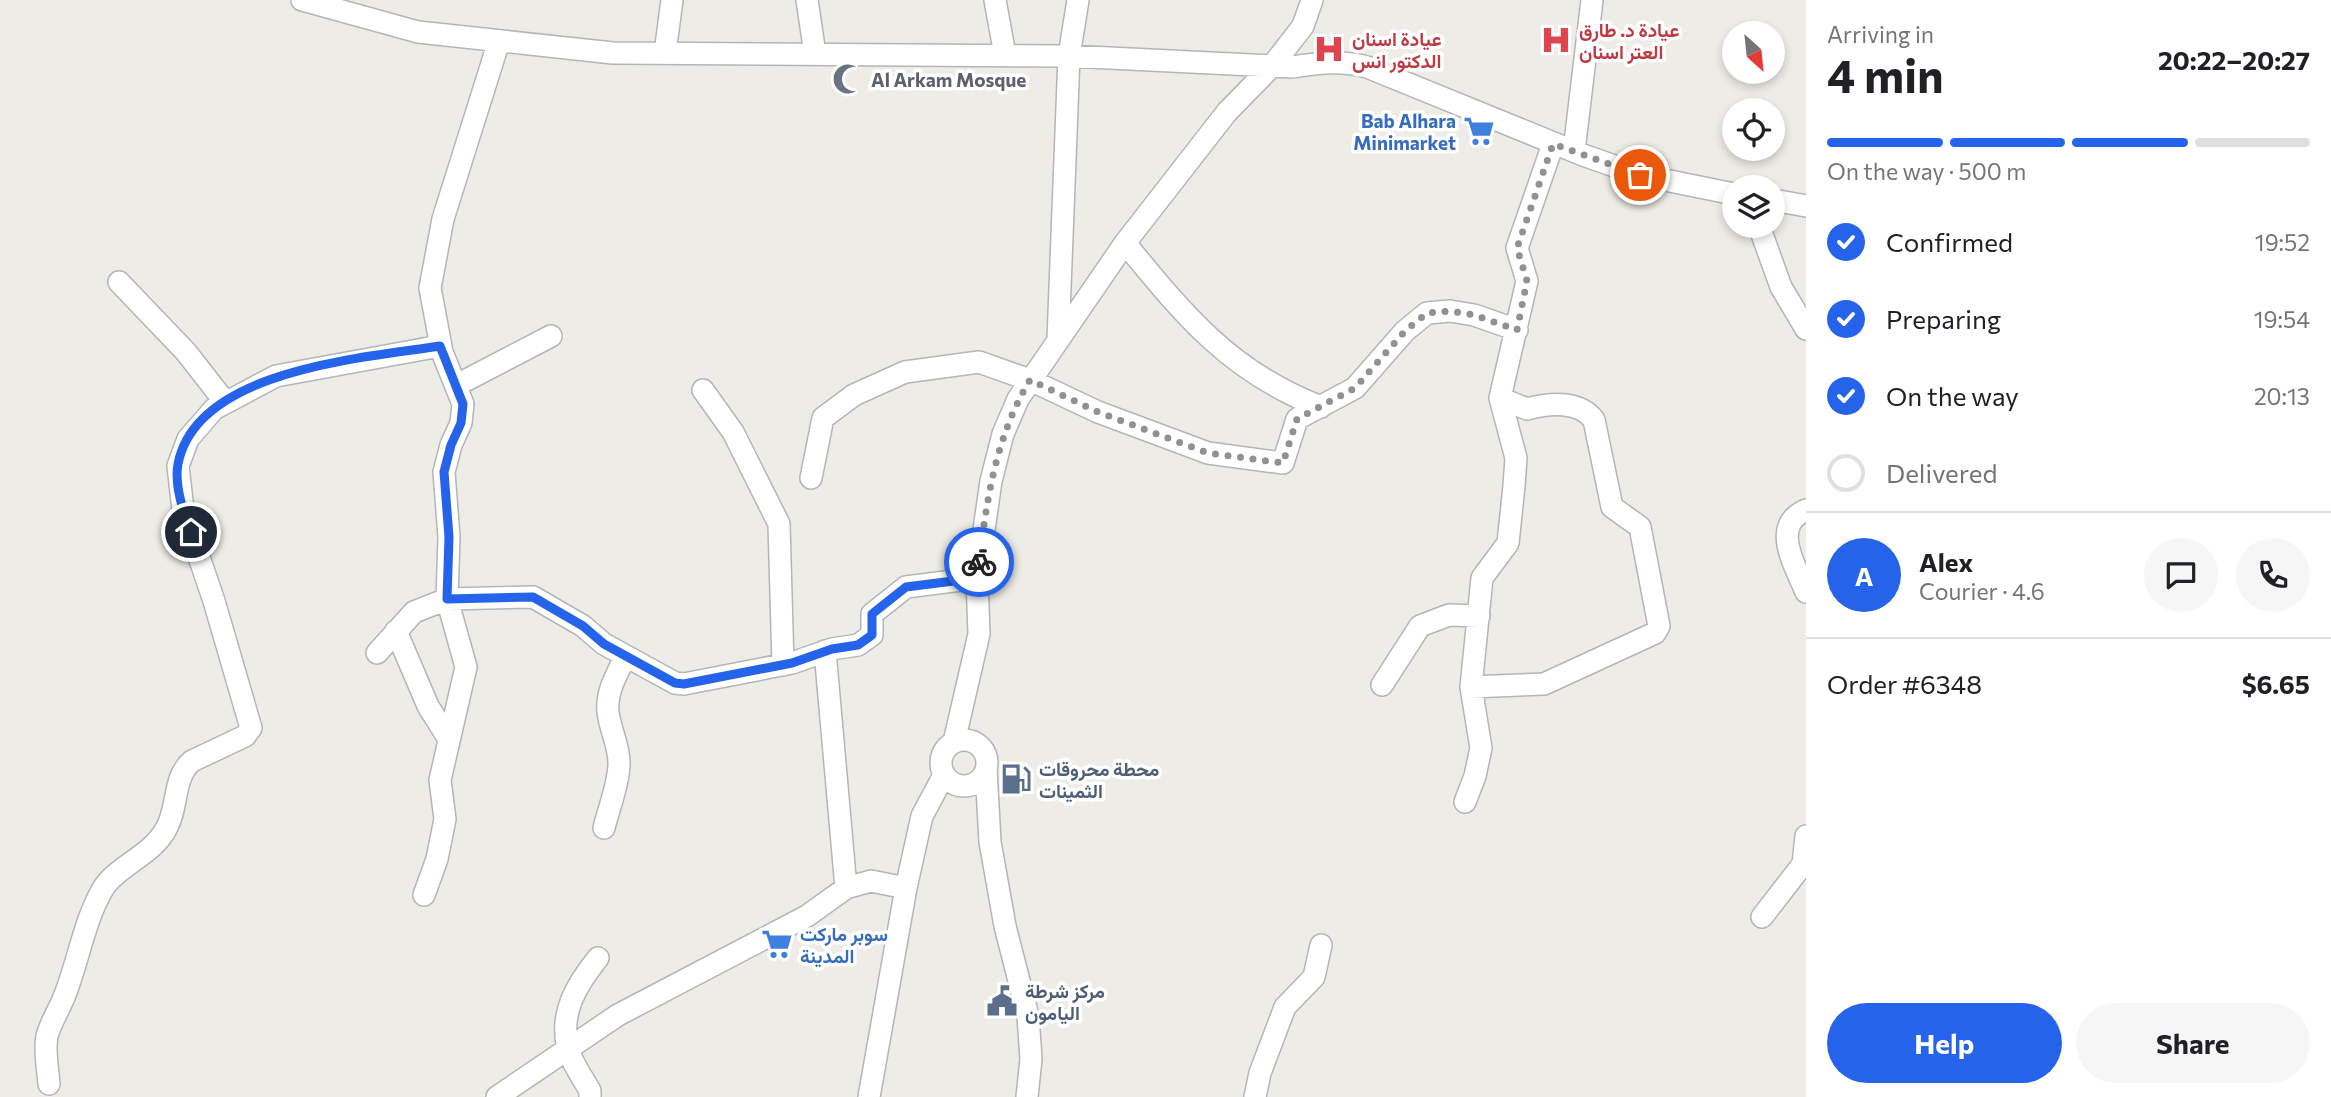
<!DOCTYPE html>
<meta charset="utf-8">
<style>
body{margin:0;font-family:Commissioner,Vazirmatn,sans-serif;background:#f6f6f6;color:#202124;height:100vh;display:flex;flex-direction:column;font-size:26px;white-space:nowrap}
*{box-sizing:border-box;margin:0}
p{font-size:23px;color:#757577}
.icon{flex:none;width:38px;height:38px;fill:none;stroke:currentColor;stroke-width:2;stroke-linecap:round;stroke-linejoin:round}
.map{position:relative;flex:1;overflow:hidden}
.panel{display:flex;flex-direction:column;background:#fff;width:525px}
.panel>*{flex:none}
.needle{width:46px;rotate:153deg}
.controls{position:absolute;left:1722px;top:21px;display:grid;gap:14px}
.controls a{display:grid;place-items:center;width:63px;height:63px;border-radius:50%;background:#fff;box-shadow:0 4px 10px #0003;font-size:35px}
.pin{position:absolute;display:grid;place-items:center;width:60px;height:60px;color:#fff;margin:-30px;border:4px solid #fff;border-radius:50%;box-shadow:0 2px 7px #0007}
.courier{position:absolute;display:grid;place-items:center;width:70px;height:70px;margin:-35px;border:5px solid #2563eb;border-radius:50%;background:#fff;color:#222;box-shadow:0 2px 9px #0007}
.headline em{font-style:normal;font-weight:700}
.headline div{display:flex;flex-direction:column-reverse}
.headline{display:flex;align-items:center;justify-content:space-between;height:119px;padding:0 21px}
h1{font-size:46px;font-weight:700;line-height:52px}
.bar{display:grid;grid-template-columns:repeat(4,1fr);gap:10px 7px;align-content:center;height:84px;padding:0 21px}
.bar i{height:9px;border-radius:5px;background:#e0e0e0}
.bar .active{background:#2563eb}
.bar p{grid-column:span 4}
.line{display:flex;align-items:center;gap:18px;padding:0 21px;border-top:2px solid #e0e0e0}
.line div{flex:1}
.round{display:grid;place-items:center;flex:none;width:74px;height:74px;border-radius:37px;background:#f6f6f6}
ol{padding:0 21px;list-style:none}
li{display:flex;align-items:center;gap:21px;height:77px}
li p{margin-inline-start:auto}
li .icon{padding:7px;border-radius:50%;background:#2563eb;color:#fff;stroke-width:4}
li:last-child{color:#757577}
li i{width:38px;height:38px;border:4px solid #e0e0e0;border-radius:50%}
.cta{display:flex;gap:14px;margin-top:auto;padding:14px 21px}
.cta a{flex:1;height:80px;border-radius:42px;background:#2563eb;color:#fff;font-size:28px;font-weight:700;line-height:80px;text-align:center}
.cta a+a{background:#f6f6f6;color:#202124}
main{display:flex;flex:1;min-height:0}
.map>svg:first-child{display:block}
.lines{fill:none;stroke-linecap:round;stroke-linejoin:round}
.minor-casing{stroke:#b3b5b9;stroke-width:24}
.minor{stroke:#fff;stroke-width:21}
.done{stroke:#909192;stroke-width:7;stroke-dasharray:0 12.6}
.route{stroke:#2563eb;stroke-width:9}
.labels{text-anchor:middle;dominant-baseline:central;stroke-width:7;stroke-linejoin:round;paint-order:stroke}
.health-label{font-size:19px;font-weight:bold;fill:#be3a42;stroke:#fff;text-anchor:start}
.worship-label{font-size:19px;font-weight:bold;fill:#5b616d;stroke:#fff;text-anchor:start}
.shop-label{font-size:19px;font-weight:bold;fill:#366cbe;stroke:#fff;text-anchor:end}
.service-label{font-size:19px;font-weight:bold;fill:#4e5e75;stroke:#fff;text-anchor:start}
</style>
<main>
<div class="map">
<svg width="1806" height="1097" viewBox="0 0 1806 1097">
<rect width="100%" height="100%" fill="#eeece6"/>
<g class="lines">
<g class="minor-casing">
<path id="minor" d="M302 0 418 32 613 53 1069 56 1292 67C1318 63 1341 60 1367 67L1583 155 1640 175 1734 194
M807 0 815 54
M995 0 1005 55
M665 53 672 0
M1574 151 1592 0
M1773 200 1806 206
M1759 226 1781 287 1806 329
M1125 243C1183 314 1231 373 1321 407
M119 282 186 352 225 402
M1058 339 1069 56 1078 0
M457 385 551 336
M703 390 733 432 779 524 783 665
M1500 398 1527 409C1549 403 1579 400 1594 420L1612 507 1640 527 1659 626 1655 633 1544 684 1471 687 1482 578 1508 543 1514 486 1516 458 1500 398 1527 281 1517 248 1553 144
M811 478 823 418 854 395 905 372 979 362 1030 380 1098 412 1208 453 1283 463 1297 419 1355 388 1405 331 1427 313 1450 311 1474 315 1517 330
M1806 510C1770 526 1795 565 1806 592
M396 631 428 706 448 738
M825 651 846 888
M377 653 414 612 447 599 449 537 444 472 451 445 461 423 463 404 442 352 430 288 443 219 499 41
M1382 685 1420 626 1449 615 1479 616
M941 763a23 23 0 1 1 46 0a23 23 0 1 1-46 0Z
M954 742 979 634 977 578 991 481 1003 434 1018 399 1125 243 1227 112 1272 66 1303 26 1312 0
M986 769 990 842 1005 926 1028 1016 1031 1059 1027 1097
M1465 802 1475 776 1481 748 1471 687
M604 828C609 807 618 787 619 765 620 747 610 730 608 712 606 692 617 673 626 656
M424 895 437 859 445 819 440 780 466 667 447 599 533 597 583 626 604 644 675 683 684 684 792 663 832 649 858 645 872 635V614L906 587 977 578
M1762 917 1803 864 1806 836
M49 1084C48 1070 44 1050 47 1036 51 1021 61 1007 66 992 79 958 85 918 104 887 118 866 152 855 166 829 179 807 172 778 192 761L245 736 251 728 214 601 183 510 178 466 188 439 214 409 276 376 440 346
M497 1097 618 1015 807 916 846 888 871 881 906 888
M590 1097V1091C583 1078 571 1062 568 1048 559 1013 577 984 598 958
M869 1097 906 888 922 816 944 775
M1255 1097 1260 1073 1285 1007 1314 977 1321 945"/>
</g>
<use href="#minor" class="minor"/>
</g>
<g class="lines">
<path class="done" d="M979 562C987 498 996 436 1030 380L1098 412 1208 453 1283 463 1297 419 1355 388 1405 331 1427 313 1450 311 1474 315 1517 330 1527 281 1517 248 1553 144 1640 175"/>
<path class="route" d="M191 532C183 512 174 485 178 464 196 369 365 358 440 346L463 404 461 423 451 445 444 472 449 537 447 599 533 597 583 626 604 644 675 683 684 684 792 663 832 649 858 645 872 635V614L906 587 977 578 979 562"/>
</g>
<defs>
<g id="hospital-bare" transform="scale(2.415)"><path d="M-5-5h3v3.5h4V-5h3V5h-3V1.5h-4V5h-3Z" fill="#e0444e" stroke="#fff" stroke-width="2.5" paint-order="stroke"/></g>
<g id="mosque-bare" transform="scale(2.415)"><path d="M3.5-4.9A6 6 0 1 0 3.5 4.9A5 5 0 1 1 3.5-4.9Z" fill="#6b7280" stroke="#fff" stroke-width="2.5" paint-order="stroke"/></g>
<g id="supermarket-bare" transform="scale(2.415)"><path d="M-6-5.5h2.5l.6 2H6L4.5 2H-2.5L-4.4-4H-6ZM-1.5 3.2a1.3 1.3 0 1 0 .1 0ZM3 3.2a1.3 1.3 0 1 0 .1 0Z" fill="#3f7fe0" stroke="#fff" stroke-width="2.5" paint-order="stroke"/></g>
<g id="fuel-bare" transform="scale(2.415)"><path d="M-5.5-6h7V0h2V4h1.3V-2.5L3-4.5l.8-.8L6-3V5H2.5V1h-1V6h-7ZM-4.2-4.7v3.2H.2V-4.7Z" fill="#5c6f8a" stroke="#fff" stroke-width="2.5" paint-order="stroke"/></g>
<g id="civic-bare" transform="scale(2.415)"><path d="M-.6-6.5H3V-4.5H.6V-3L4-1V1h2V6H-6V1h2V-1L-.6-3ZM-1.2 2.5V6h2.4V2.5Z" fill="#5c6f8a" stroke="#fff" stroke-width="2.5" paint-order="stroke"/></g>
</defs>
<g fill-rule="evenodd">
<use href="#hospital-bare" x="1556" y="40"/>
<use href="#hospital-bare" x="1329" y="49"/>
<use href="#mosque-bare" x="848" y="79"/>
<use href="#supermarket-bare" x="1479" y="131"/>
<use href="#fuel-bare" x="1016" y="779"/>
<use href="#supermarket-bare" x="777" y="944"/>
<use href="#civic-bare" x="1002" y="1001"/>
</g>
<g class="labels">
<g class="health-label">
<text x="1579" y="29">عيادة د. طارق<tspan x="1579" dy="22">العتر اسنان</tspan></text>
<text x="1352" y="38">عيادة اسنان<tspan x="1352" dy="22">الدكتور انس</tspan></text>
</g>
<g class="worship-label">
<text x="871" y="79">Al Arkam Mosque</text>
</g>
<g class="shop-label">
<text x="1456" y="120">Bab Alhara<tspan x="1456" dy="22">Minimarket</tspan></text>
<text x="800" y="933" text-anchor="start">سوبر ماركت<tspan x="800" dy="22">المدينة</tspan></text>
</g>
<g class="service-label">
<text x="1039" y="768">محطة محروقات<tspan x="1039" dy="22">الثمينات</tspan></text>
<text x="1025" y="990">مركز شرطة<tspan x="1025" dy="22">اليامون</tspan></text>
</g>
</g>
</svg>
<div class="controls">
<a><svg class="needle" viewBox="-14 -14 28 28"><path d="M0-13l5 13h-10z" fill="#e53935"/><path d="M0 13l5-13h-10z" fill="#757577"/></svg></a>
<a><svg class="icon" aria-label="locate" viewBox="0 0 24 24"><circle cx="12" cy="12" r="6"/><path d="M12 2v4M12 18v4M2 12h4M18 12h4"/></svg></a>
<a><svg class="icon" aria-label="layers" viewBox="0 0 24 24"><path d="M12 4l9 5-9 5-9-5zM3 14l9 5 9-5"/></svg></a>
</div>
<div class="pin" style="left:1640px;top:175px;background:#ea580c"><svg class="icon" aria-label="bag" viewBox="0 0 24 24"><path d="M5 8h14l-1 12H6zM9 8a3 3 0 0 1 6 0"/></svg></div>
<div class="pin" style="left:191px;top:532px;background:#1f2937"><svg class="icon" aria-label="home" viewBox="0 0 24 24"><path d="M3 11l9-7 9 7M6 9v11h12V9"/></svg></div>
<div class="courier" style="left:979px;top:562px"><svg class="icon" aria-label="bike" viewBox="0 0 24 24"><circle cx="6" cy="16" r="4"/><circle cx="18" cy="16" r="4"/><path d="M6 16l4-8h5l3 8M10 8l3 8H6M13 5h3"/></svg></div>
</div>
<section class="panel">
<div class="headline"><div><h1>4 min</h1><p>Arriving in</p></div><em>20:22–20:27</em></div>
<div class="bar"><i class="active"></i><i class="active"></i><i class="active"></i><i></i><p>On the way · 500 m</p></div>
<ol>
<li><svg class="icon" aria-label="check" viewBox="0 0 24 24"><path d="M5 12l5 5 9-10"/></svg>Confirmed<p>19:52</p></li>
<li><svg class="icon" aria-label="check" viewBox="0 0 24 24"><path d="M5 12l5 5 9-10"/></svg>Preparing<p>19:54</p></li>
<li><svg class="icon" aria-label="check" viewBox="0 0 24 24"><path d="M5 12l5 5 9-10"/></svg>On the way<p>20:13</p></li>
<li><i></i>Delivered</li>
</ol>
<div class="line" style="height:126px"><b class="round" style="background:#2563eb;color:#fff">A</b><div><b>Alex</b><p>Courier · 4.6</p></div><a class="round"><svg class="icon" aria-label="chat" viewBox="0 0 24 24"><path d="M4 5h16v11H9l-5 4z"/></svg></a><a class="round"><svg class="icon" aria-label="phone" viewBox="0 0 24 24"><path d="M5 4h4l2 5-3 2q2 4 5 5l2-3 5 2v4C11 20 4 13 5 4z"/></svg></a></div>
<div class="line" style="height:91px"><div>Order #6348</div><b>$6.65</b></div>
<div class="cta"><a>Help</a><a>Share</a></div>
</section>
</main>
